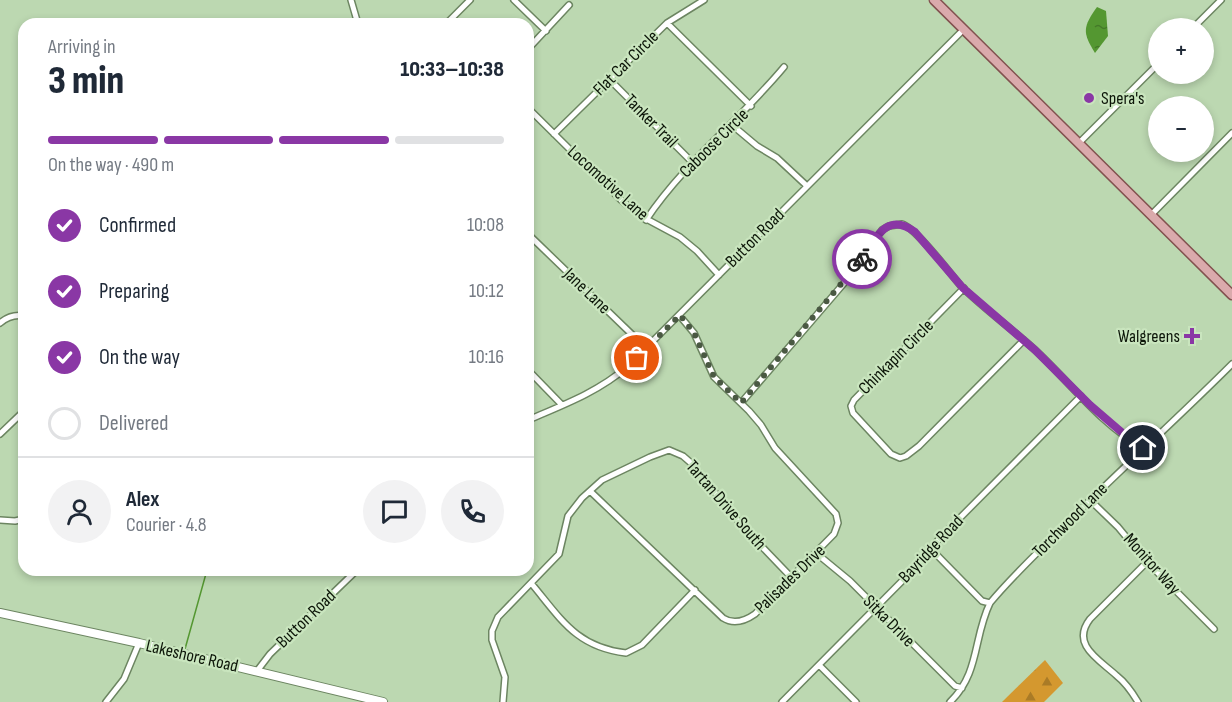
<!DOCTYPE html>
<meta charset="utf-8">
<style>
body{margin:0;font-family:"Sofia Sans Condensed",sans-serif;background:#f2f2f3;color:#1f2937;height:100vh;display:flex;flex-direction:column;font-size:22px;white-space:nowrap}
*{box-sizing:border-box;margin:0}
p{font-size:20px;color:#747a83}
.icon{flex:none;width:33px;height:33px;fill:none;stroke:currentColor;stroke-width:2;stroke-linecap:round;stroke-linejoin:round}
.map{position:relative;flex:1;overflow:hidden}
.details{position:absolute;left:18px;top:18px;width:516px;height:558px;display:flex;flex-direction:column;background:#fff;border-radius:18px;box-shadow:0 3px 9px #0003}
.details>*{flex:none}
.buttons{position:absolute;left:1148px;top:18px;display:grid;gap:12px}
.buttons a{display:grid;place-items:center;width:66px;height:66px;border-radius:50%;background:#fff;box-shadow:0 3px 9px #0003;font-size:30px}
.pin{position:absolute;display:grid;place-items:center;width:51px;height:51px;color:#fff;margin:-26px;border:3px solid #fff;border-radius:50%;box-shadow:0 2px 6px #0007}
.courier{position:absolute;display:grid;place-items:center;width:60px;height:60px;margin:-30px;border:4px solid #8a37a5;border-radius:50%;background:#fff;color:#222;box-shadow:0 2px 8px #0007}
.headline em{font-style:normal;font-weight:800}
.headline div{display:flex;flex-direction:column-reverse}
.headline{display:flex;align-items:center;justify-content:space-between;height:102px;padding:0 30px}
h1{font-size:39px;font-weight:800;line-height:45px}
.bar{display:grid;grid-template-columns:repeat(4,1fr);gap:9px 6px;align-content:center;height:72px;padding:0 30px}
.bar i{height:8px;border-radius:4px;background:#e0e1e3}
.bar .current{background:#8a37a5}
.bar p{grid-column:span 4}
.line{display:flex;align-items:center;gap:15px;padding:0 30px;border-top:2px solid #e0e1e3}
.line div{flex:1}
.round{display:grid;place-items:center;flex:none;width:63px;height:63px;border-radius:32px;background:#f2f2f3}
ol{padding:0 30px;list-style:none}
li{display:flex;align-items:center;gap:18px;height:66px}
li p{margin-inline-start:auto}
li .icon{padding:6px;border-radius:50%;background:#8a37a5;color:#fff;stroke-width:4}
li:last-child{color:#747a83}
li i{width:33px;height:33px;border:3px solid #e0e1e3;border-radius:50%}
.map>svg:first-child{display:block}
.forest{fill:url(#forest-firs)}
.water{fill:url(#water-ripples)}
.lines{fill:none;stroke-linecap:round;stroke-linejoin:round}
.stream{stroke:#549731;stroke-width:1.5}
.street-casing{stroke:#6c8561;stroke-width:8}
.secondary-casing{stroke:#6c8561;stroke-width:10}
.primary-casing{stroke:#82514f;stroke-width:11}
.street{stroke:#fff;stroke-width:5}
.secondary{stroke:#fff;stroke-width:8}
.primary{stroke:#daaaac;stroke-width:8}
.done{stroke:#4a5943;stroke-width:6;stroke-dasharray:0 10.8}
.route{stroke:#8a37a5;stroke-width:8}
.poi-dot{fill:#8a37a5;stroke:#c9e5be;stroke-width:2}
.labels{text-anchor:middle;dominant-baseline:central;stroke-width:4.5;stroke-linejoin:round;paint-order:stroke}
.street-label{font-size:18px;fill:#0c1508;stroke:#c9e5be}
.poi-label{font-size:18px;fill:#0c1508;stroke:#c9e5be;text-anchor:start}
</style>
<div class="map">
<svg width="1232" height="702" viewBox="0 0 1232 702">
<defs>
<pattern id="forest-firs" width="22" height="20" patternUnits="userSpaceOnUse" patternTransform="scale(1.5)"><rect width="22" height="20" fill="#d4982f"/><path d="M5 1l3.5 6h-7zM16 11l3.5 6h-7z" fill="#aa7b26"/></pattern>
<pattern id="water-ripples" width="26" height="14" patternUnits="userSpaceOnUse" patternTransform="scale(1.5)"><rect width="26" height="14" fill="#549731"/><path d="M2 4q2-2 4 0t4 0M15 11q2-2 4 0t4 0" fill="none" stroke="#447a28"/></pattern>
</defs>
<rect width="100%" height="100%" fill="#bcd8b1"/>
<path class="forest" d="M1045 660 1063 683 1044 702H1002Z"/>
<path class="water" d="M1097 7 1106 11 1108 36 1095 53C1082 32 1083 27 1097 7Z"/>
<g class="lines">
<path class="stream" d="M185 649 207 570"/>
<g class="street-casing">
<path id="street" d="M351 0 358 24
M514 0 546 31
M667 23 751 106
M446 24 470 0
M1193 28 1221 0
M528 49 569 5
M609 79 693 163
M528 108 621 200 639 215 680 237 697 251 719 275
M732 125 757 146 777 158 807 186
M554 134 667 23 704 0
M1079 143 1158 64
M1151 215 1232 133
M646 220C684 163 740 120 784 67
M528 234 646 348
M964 288 854 400 851 406 853 413 891 454 900 458 906 456 919 446 1024 340
M0 323C7 317 14 314 24 316
M528 370 562 405
M741 403 845 282 882 230 889 226 902 224C916 228 949 272 961 286 984 309 1011 328 1034 349 1070 382 1100 424 1143 448
M528 420C563 405 598 392 627 367L964 29
M0 434 24 411
M590 491 723 618C734 625 745 621 755 614L834 534 838 523 836 514 775 448 761 425 749 411 714 377 694 333 679 315
M1090 500 1118 527 1147 562 1214 629
M0 520 15 521 24 519
M931 549 982 601 990 603
M816 553 850 581 955 686 962 688
M531 583C561 619 576 647 626 653L642 645 695 590
M819 665 856 702
M257 671 270 654 357 570
M106 702 124 679 139 643
M503 702 505 677 492 640V631L498 617 559 554 568 516 582 498 602 480 650 457 669 450 683 456 691 463 744 528 792 578
M782 702 914 569 939 539 1081 396
M950 702C980 673 973 638 990 603 1009 580 1031 559 1053 537 1111 478 1173 423 1232 364
M1138 702C1132 692 1126 683 1117 676 1100 660 1070 645 1090 619L1147 562"/>
</g>
<g class="secondary-casing">
<path id="secondary" d="M0 613 139 643 383 702"/>
</g>
<g class="primary-casing">
<path id="primary" d="M934 0 1232 295"/>
</g>
<use href="#street" class="street"/>
<use href="#secondary" class="secondary"/>
<use href="#primary" class="primary"/>
</g>
<g class="lines">
<path class="done" d="M637 358 680 315 694 333 714 377 741 403 862 259"/>
<path class="route" d="M862 259C876 238 887 211 915 232L963 288 1035 350 1090 405 1133 442 1143 448"/>
</g>
<g class="poi-dot">
<circle cx="1089" cy="98" r="6"/>
<path d="M1189 327h6v6h6v6h-6v6h-6v-6h-6v-6h6z"/>
</g>
<g class="labels">
<g class="street-label">
<text transform="translate(626 63) rotate(-45)">Flat Car Circle</text>
<text transform="translate(651 121) rotate(45)">Tanker Trail</text>
<text transform="translate(714 143) rotate(-45)">Caboose Circle</text>
<text transform="translate(608 183) rotate(42)">Locomotive Lane</text>
<text transform="translate(755 238) rotate(-45)">Button Road</text>
<text transform="translate(587 291) rotate(44)">Jane Lane</text>
<text transform="translate(896 357) rotate(-45)">Chinkapin Circle</text>
<text transform="translate(726 505) rotate(49)">Tartan Drive South</text>
<text transform="translate(1070 520) rotate(-45)">Torchwood Lane</text>
<text transform="translate(931 549) rotate(-47)">Bayridge Road</text>
<text transform="translate(1152 564) rotate(48)">Monitor Way</text>
<text transform="translate(790 579) rotate(-44)">Palisades Drive</text>
<text transform="translate(306 619) rotate(-44)">Button Road</text>
<text transform="translate(889 621) rotate(45)">Sitka Drive</text>
<text transform="translate(192 656) rotate(13)">Lakeshore Road</text>
</g>
<g class="poi-label">
<text x="1101" y="98">Spera's</text>
<text x="1180" y="336" text-anchor="end">Walgreens</text>
</g>
</g>
</svg>
<div class="buttons">
<a>+</a>
<a>−</a>
</div>
<div class="pin" style="left:637px;top:358px;background:#ea580c"><svg class="icon" aria-label="bag" viewBox="0 0 24 24"><path d="M5 8h14l-1 12H6zM9 8a3 3 0 0 1 6 0"/></svg></div>
<div class="pin" style="left:1143px;top:448px;background:#1f2937"><svg class="icon" aria-label="home" viewBox="0 0 24 24"><path d="M3 11l9-7 9 7M6 9v11h12V9"/></svg></div>
<div class="courier" style="left:862px;top:259px"><svg class="icon" aria-label="bike" viewBox="0 0 24 24"><circle cx="6" cy="16" r="4"/><circle cx="18" cy="16" r="4"/><path d="M6 16l4-8h5l3 8M10 8l3 8H6M13 5h3"/></svg></div>
<section class="details">
<div class="headline"><div><h1>3 min</h1><p>Arriving in</p></div><em>10:33–10:38</em></div>
<div class="bar"><i class="current"></i><i class="current"></i><i class="current"></i><i></i><p>On the way · 490 m</p></div>
<ol>
<li><svg class="icon" aria-label="check" viewBox="0 0 24 24"><path d="M5 12l5 5 9-10"/></svg>Confirmed<p>10:08</p></li>
<li><svg class="icon" aria-label="check" viewBox="0 0 24 24"><path d="M5 12l5 5 9-10"/></svg>Preparing<p>10:12</p></li>
<li><svg class="icon" aria-label="check" viewBox="0 0 24 24"><path d="M5 12l5 5 9-10"/></svg>On the way<p>10:16</p></li>
<li><i></i>Delivered</li>
</ol>
<div class="line" style="height:108px"><a class="round"><svg class="icon" aria-label="person" viewBox="0 0 24 24"><circle cx="12" cy="8" r="4"/><path d="M4 21q1-7 8-7t8 7"/></svg></a><div><b>Alex</b><p>Courier · 4.8</p></div><a class="round"><svg class="icon" aria-label="chat" viewBox="0 0 24 24"><path d="M4 5h16v11H9l-5 4z"/></svg></a><a class="round"><svg class="icon" aria-label="phone" viewBox="0 0 24 24"><path d="M5 4h4l2 5-3 2q2 4 5 5l2-3 5 2v4C11 20 4 13 5 4z"/></svg></a></div>
</section>
</div>
